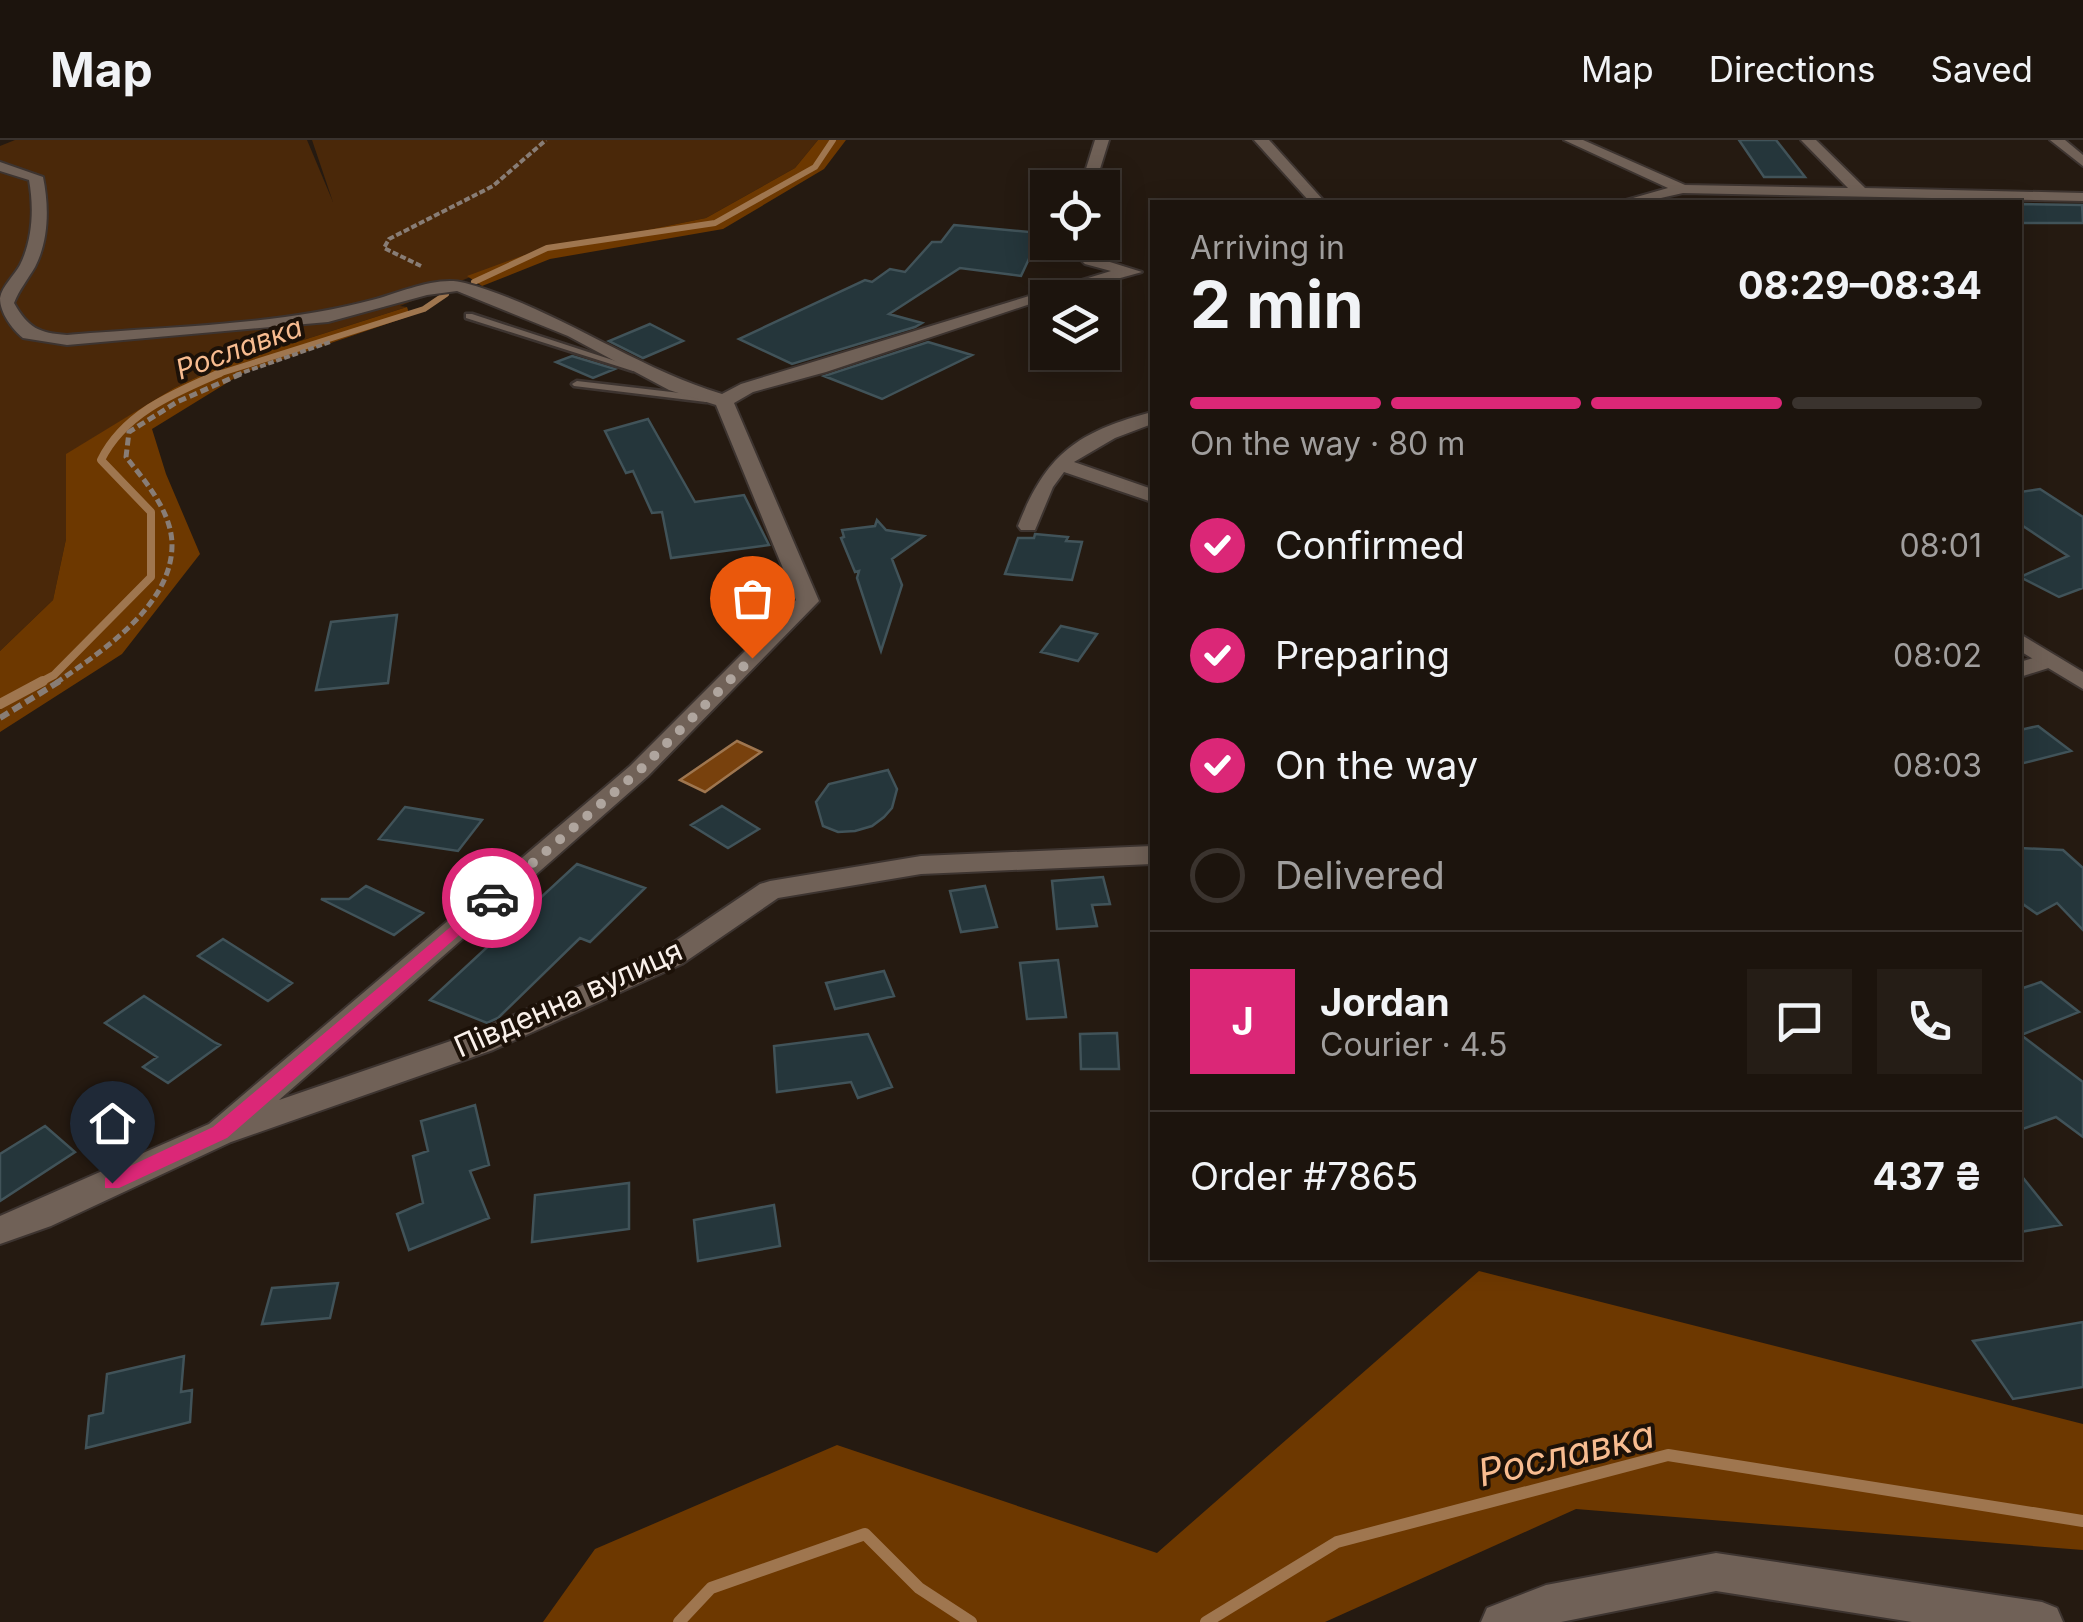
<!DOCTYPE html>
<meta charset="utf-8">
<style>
body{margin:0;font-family:Inter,sans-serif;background:#251d16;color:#f1f3f6;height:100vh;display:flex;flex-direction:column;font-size:38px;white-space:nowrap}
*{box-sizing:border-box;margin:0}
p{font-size:32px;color:#a09e9d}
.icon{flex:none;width:55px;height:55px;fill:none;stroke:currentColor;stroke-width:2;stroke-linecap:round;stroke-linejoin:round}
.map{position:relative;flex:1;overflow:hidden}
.panel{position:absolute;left:1150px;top:60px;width:872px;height:1060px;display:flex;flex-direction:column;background:#1c140d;border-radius:0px;box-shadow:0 5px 25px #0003,0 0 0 2px #3a332e}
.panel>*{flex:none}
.buttons{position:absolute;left:1030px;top:30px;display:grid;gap:20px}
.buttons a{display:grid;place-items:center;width:90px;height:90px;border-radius:0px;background:#1c140d;box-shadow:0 5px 25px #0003,0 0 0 2px #3a332e;font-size:50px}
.pin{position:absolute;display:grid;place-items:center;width:85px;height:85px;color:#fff;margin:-102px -42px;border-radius:50% 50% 50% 0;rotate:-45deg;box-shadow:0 0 10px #0007}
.pin .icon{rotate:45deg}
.courier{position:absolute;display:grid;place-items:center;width:100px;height:100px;margin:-50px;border:8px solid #db2777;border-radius:50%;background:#fff;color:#222;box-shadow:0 2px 12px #0007}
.headline em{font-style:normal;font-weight:700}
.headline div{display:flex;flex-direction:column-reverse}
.headline{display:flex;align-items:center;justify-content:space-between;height:170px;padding:0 40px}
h1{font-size:65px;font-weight:700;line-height:75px}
.bar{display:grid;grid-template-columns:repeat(4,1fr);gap:15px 10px;align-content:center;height:120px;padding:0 40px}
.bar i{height:12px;border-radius:8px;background:#3a332e}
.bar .selected{background:#db2777}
.bar p{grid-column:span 4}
.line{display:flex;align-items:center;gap:25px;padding:0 40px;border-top:2px solid #3a332e}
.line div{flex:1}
.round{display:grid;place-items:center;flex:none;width:105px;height:105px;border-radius:0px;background:#251d16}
ol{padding:0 40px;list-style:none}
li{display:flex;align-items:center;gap:30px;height:110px}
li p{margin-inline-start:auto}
li .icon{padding:10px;border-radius:50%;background:#db2777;color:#fff;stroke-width:4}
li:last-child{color:#a09e9d}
li i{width:55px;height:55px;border:5px solid #3a332e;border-radius:50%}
header{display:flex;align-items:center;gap:60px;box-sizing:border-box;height:140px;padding:0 50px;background:#1c140d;border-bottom:2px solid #3a332e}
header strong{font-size:48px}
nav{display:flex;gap:55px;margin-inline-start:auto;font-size:35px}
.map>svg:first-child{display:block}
.green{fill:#4a2809}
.forest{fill:#6d3800}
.water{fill:#78410d;stroke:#9f764f;stroke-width:2.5}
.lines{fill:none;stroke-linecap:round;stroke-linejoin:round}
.stream-far3{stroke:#9f764f;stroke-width:6}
.stream-far2{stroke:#9f764f;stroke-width:8}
.stream-far1{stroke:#9f764f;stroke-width:10}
.stream{stroke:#9f764f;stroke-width:12}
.building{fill:#25363b;stroke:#415359;stroke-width:2.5}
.service-casing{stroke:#3d3430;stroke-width:5}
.minor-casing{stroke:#3d3430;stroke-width:4}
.tertiary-casing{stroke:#3d3430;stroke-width:4}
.path-far2{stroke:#887d76;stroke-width:4;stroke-dasharray:6 2.5;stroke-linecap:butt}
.path-far1{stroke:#887d76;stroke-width:5;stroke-dasharray:8 4;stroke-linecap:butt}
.path{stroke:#887d76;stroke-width:6;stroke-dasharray:10 5;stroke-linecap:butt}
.service{fill:#706157;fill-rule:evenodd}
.minor{fill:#706157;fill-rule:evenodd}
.tertiary{fill:#706157;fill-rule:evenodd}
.route{fill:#db2777}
.done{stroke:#afa59e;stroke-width:10;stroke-dasharray:0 18}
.labels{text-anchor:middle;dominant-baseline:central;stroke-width:8;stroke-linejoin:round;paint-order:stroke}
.far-water-label{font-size:28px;font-style:italic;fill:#f8bc90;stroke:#1c1108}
.street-label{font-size:30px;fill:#f9f0ea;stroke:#1c1108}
.near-water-label{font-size:38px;font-style:italic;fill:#f8bc90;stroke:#1c1108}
</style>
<header>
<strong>Map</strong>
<nav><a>Map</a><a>Directions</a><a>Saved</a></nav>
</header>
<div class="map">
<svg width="2083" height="1482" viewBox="0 0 2083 1482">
<rect width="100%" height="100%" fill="#251a11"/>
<path class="green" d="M15 0H307L333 62 312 0H818L795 28 706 78 524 115 400 166 407 167 216 228 174 248 67 314 66 399 53 460 0 511V6Z"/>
<path class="forest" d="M818 0H846L824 29 723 89 550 119 482 146 467 136 524 115 706 78 795 28Z
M407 167 410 176 243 233 152 289 166 334 200 414 122 514 0 592V511L53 460 66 399V314L174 248 216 228Z
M1479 1131 2083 1284V1410L1576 1369 1325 1482H543L595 1409 837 1305 1157 1413Z"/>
<path class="water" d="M737 601 761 612 705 652 680 640Z"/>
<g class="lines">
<path class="stream-far3" d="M474 142 547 108 715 83 815 27 833 0
M215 235 424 169 446 154"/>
<path class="stream-far2" d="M39 543 54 535 151 437V372L101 320C124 273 174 253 220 233"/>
<path class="stream-far1" d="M0 564 43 541"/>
<path class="stream" d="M679 1482 711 1448 865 1394 919 1448 971 1482
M1206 1482 1337 1402 1668 1315 2083 1381"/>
</g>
<path class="building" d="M1739 0H1776L1805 37H1764Z
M2020 64 2082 65 2083 83H2020Z
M954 85 1041 93 1021 136 960 128 889 174 922 183 915 187 792 224 739 199 865 140 872 142 890 129 905 132 932 102H941Z
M650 184 683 201 643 218 609 201Z
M928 202 972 215 882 259 824 236Z
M572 216 615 229 593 238 556 222Z
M648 279 695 362 744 355 769 405 671 418 662 372 652 373 633 331 626 333 605 291Z
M2040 349 2083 377V448L2059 457 2020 437 2068 416 2020 384V352Z
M877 380 886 390 924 396 892 419 902 445 881 511 857 438 859 431 855 432 841 398 844 397 842 390 875 386Z
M1035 394 1068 397 1066 401 1082 402 1072 440 1005 434 1018 398H1034Z
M397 475 388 543 316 550 331 482Z
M1061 486 1097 494 1078 521 1041 512Z
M2038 586 2071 611 2020 624V590Z
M888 630 897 649 892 668 884 677 872 686 855 691 838 692 823 686 816 662 829 644Z
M722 666 759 689 728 708 691 685Z
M405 667 482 680 458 711 379 699Z
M2020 708 2063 710 2083 728V790L2057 763 2037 774 2020 762Z
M577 724 645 748 590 802 580 798 498 878 487 883 430 860Z
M1103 737 1110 764 1092 765 1097 786 1057 789 1052 741Z
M366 746 423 773 394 795 321 759H349Z
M985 746 997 787 961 792 950 751Z
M223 799 292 843 268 861 198 816Z
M1058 820 1066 877 1027 879 1020 823Z
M884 831 894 856 835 869 826 843Z
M2041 842 2079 872 2021 895 2083 942V997L2056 977 2020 990V849Z
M144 856 214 902 220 905 168 943 143 927 157 917 105 883Z
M1117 893 1119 929H1081L1080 894Z
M868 894 892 947 858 958 851 942 777 952 774 906Z
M475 965 489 1025 470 1031 489 1078 409 1110 397 1074 423 1063 413 1016 428 1011 421 981Z
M45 986 75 1012 0 1061V1014Z
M2020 1034 2061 1085 2020 1092Z
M629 1043V1089L532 1102 535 1055Z
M774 1065 780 1106 698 1121 694 1080Z
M338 1143 330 1178 262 1184 272 1148Z
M2083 1182V1247L2013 1259 1973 1201Z
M184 1216 181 1252 192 1250 190 1282 86 1308 89 1276 103 1273 107 1234Z"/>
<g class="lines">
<g class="service-casing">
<path id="service" d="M466 174H472L640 229 633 231 466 178Z
M577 241 706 256 711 259 706 262 574 246 572 244Z"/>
</g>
<g class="minor-casing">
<path id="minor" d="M1095 0H1109L1094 48H1080Z
M1564 0H1583L1685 45 1848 48 1801 0H1816L1865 48 2083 53V61L1683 53 1643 62H1619L1668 48Z
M2050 0H2065L2083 15V26Z
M0 22 43 37C49 66 49 100 35 127 28 139 19 150 14 163 28 188 39 193 67 195 169 186 277 186 376 159 401 152 439 135 465 143 556 168 633 227 722 254L741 244 1111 131 1085 124 1063 102H1080L1097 118 1142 132 1048 158 826 232 753 252 734 263 819 461 648 636 279 960 471 894 662 810 760 744 770 741 921 716 1152 706V724L921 734 778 758 682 824 493 910 231 1002 51 1086 0 1104V1076L209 984 630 626 796 460 716 265 669 250 568 196 457 151 427 155 328 182 67 205 23 198C12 189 0 173 0 158 2 146 14 136 20 125 33 99 34 67 29 40L0 31Z
M1152 272V284L1115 298 1074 322 1152 349V362L1064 332 1053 347 1035 390H1021L1018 386C1046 314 1077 292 1152 272Z
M2050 513 2062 520 2058 525 2020 537V522Z
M1716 1413 2042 1462 2057 1468 2063 1482H1912L1716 1451 1561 1482H1481L1487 1468 1546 1445Z"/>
</g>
<g class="tertiary-casing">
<path id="tertiary" d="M1254 0H1269L1325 62H1310Z
M2020 494 2083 532V549L2020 511Z"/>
</g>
<path class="path-far2" d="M421 126 384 108 389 99 493 46 546 0
M236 235 330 202"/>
<path class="path-far1" d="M56 543C101 512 172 466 172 405 172 372 145 341 126 317L129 292 177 262 243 233"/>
<path class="path" d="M0 578 60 541"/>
<use href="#service" class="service"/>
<use href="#minor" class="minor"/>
<use href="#tertiary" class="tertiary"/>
</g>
<path class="route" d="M492 752 501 758 498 761 227 998 119 1048H105V1038L213 987Z"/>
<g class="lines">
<path class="done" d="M492 758 639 631 752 518"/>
</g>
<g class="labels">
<g class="far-water-label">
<text transform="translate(239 208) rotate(-20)">Рославка</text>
</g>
<g class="street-label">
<text transform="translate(568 858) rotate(-24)">Південна вулиця</text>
</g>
<g class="near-water-label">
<text transform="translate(1566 1313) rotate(-13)">Рославка</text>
</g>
</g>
</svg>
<div class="buttons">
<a><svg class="icon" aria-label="locate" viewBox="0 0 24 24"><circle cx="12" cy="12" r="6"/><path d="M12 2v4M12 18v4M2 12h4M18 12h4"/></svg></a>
<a><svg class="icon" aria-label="layers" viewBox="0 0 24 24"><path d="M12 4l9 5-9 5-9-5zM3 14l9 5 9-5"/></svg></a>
</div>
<div class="pin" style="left:752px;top:518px;background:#ea580c"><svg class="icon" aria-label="bag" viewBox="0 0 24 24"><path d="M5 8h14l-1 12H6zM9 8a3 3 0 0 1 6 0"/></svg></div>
<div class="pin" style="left:112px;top:1043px;background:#1f2937"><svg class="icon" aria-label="home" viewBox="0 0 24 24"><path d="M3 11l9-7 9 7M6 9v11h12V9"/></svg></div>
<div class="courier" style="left:492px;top:758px"><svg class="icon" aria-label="car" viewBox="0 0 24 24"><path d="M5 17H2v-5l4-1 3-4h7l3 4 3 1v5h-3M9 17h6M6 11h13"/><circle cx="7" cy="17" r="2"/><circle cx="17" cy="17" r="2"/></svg></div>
<section class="panel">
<div class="headline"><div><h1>2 min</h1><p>Arriving in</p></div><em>08:29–08:34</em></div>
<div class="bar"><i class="selected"></i><i class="selected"></i><i class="selected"></i><i></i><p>On the way · 80 m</p></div>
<ol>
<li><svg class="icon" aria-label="check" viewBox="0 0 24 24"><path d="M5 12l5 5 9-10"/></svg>Confirmed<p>08:01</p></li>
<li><svg class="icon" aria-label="check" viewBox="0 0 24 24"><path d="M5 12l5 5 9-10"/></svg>Preparing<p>08:02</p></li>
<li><svg class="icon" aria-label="check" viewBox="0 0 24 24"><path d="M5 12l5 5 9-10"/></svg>On the way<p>08:03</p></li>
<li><i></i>Delivered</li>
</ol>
<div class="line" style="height:180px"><b class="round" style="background:#db2777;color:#fff">J</b><div><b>Jordan</b><p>Courier · 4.5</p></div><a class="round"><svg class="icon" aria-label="chat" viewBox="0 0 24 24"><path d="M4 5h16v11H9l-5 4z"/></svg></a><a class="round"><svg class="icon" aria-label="phone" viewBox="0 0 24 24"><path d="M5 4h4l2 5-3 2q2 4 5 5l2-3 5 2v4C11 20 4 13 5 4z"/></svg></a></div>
<div class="line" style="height:130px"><div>Order #7865</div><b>437 ₴</b></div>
</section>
</div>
